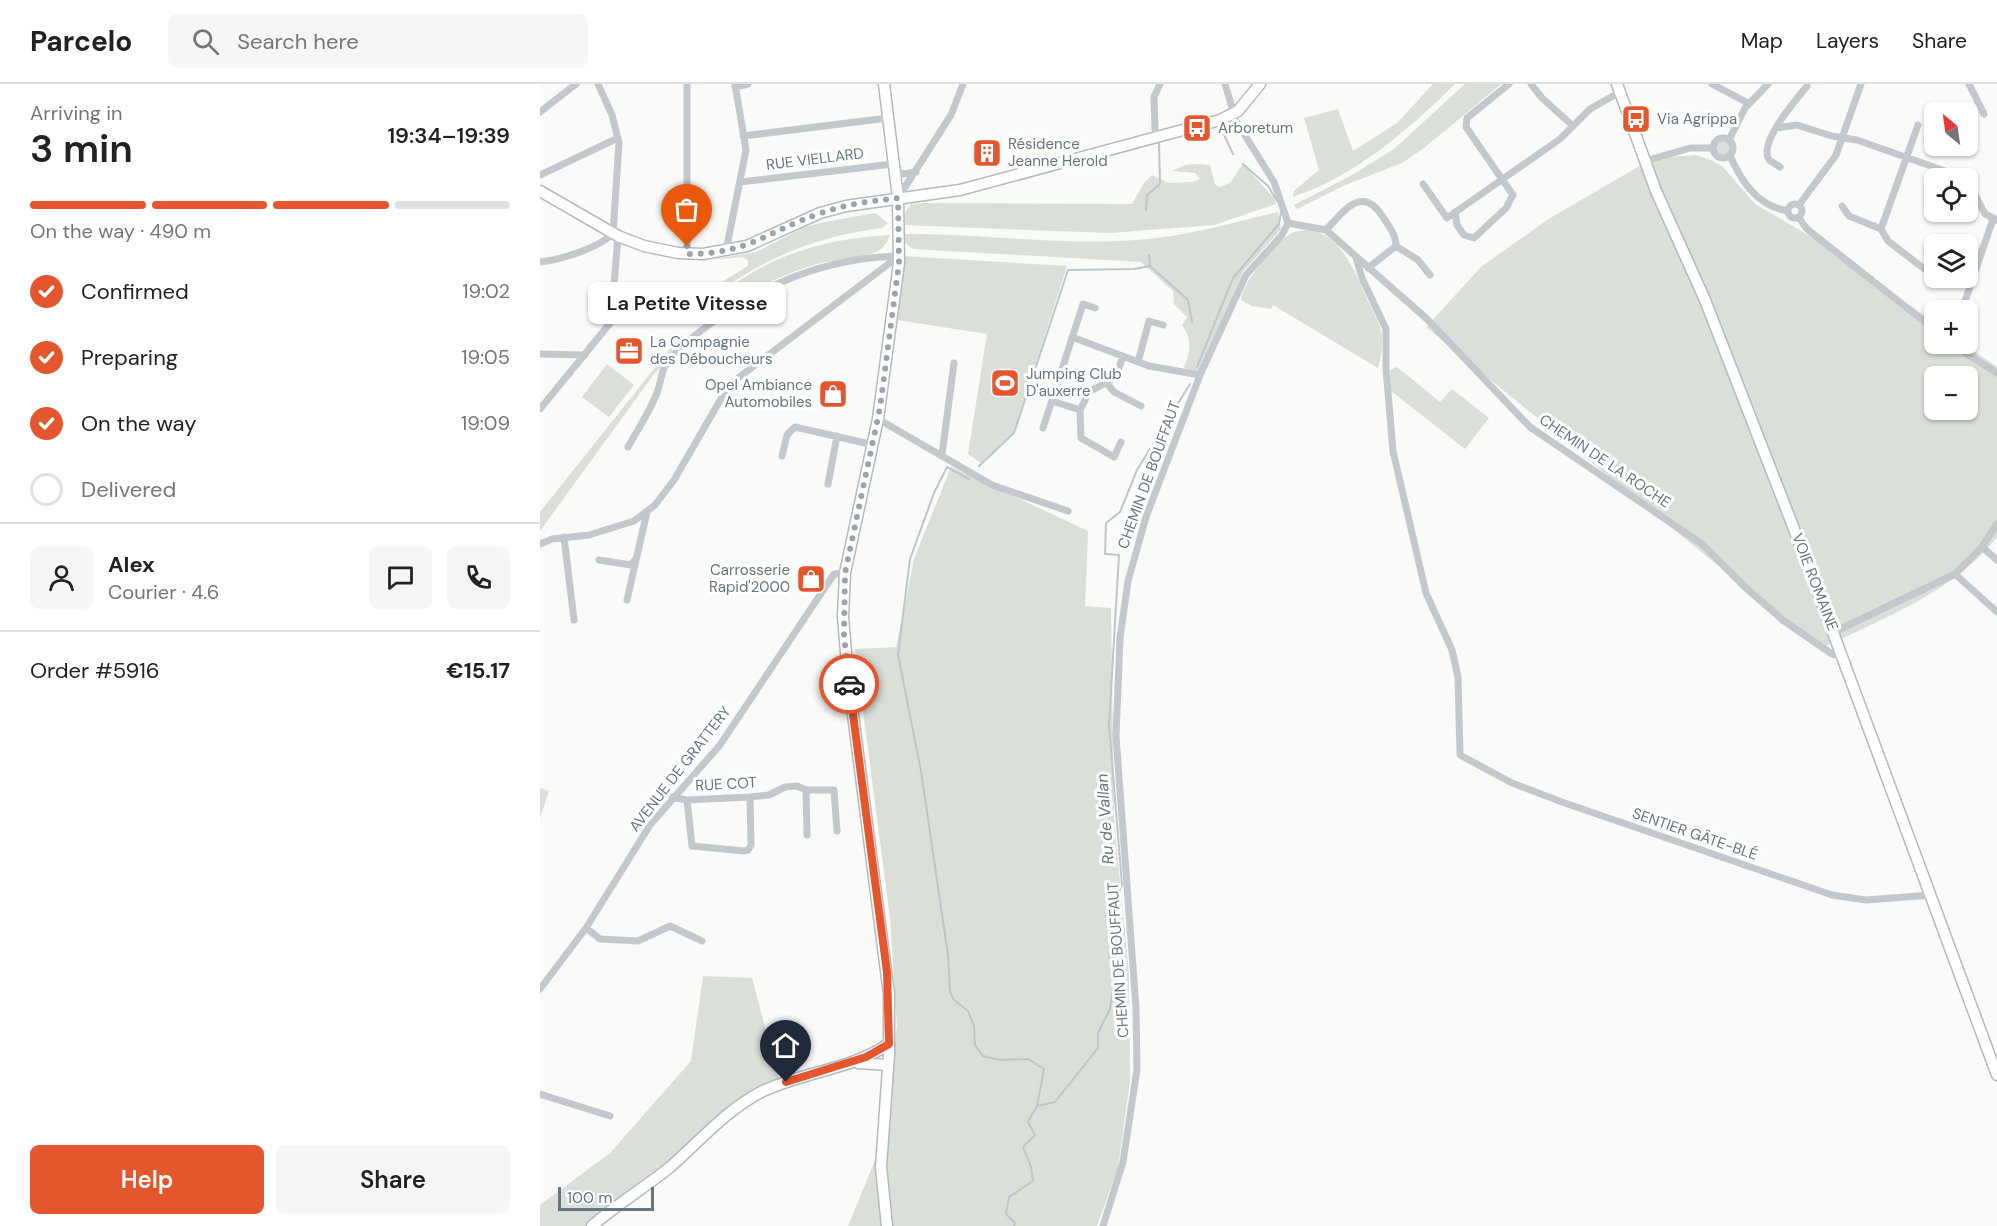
<!DOCTYPE html>
<meta charset="utf-8">
<style>
body{margin:0;font-family:"DM Sans",sans-serif;background:#f6f6f6;color:#222;height:100vh;display:flex;flex-direction:column;font-size:22px;white-space:nowrap}
*{box-sizing:border-box;margin:0}
p{font-size:20px;color:#767676}
.icon{flex:none;width:33px;height:33px;fill:none;stroke:currentColor;stroke-width:2;stroke-linecap:round;stroke-linejoin:round}
.map{position:relative;flex:1;overflow:hidden}
.side{display:flex;flex-direction:column;background:#fff;width:540px}
.side>*{flex:none}
.needle{width:39px;rotate:331deg}
.tools{position:absolute;left:1384px;top:18px;display:grid;gap:12px}
.tools a{display:grid;place-items:center;width:54px;height:54px;border-radius:9px;background:#fff;box-shadow:0 2px 4px #0004;font-size:30px}
.scale{position:absolute;left:18px;bottom:15px;width:96px;box-sizing:border-box;padding-left:6px;border:3px solid #657683;border-top:0;font-size:16px;line-height:21px;white-space:nowrap;color:#657683;-webkit-text-stroke:4px #fff;paint-order:stroke}
.pin{position:absolute;display:grid;place-items:center;width:51px;height:51px;color:#fff;margin:-62px -26px;border-radius:50% 50% 50% 0;rotate:-45deg;box-shadow:0 0 6px #0007}
.pin .icon{rotate:45deg}
.courier{position:absolute;display:grid;place-items:center;width:60px;height:60px;margin:-30px;border:4px solid #e4572e;border-radius:50%;background:#fff;color:#222;box-shadow:0 2px 8px #0007}
.bubble{position:absolute;height:42px;border-radius:9px;background:#fff;box-shadow:0 2px 4px #0004;font-size:20px;font-weight:600;line-height:42px;text-align:center}
.head em{font-style:normal;font-weight:600}
.head div{display:flex;flex-direction:column-reverse}
.head{display:flex;align-items:center;justify-content:space-between;height:102px;padding:0 30px}
h1{font-size:39px;font-weight:600;line-height:45px}
.bar{display:grid;grid-template-columns:repeat(4,1fr);gap:9px 6px;align-content:center;height:72px;padding:0 30px}
.bar i{height:8px;border-radius:4px;background:#e0e0e0}
.bar .on{background:#e4572e}
.bar p{grid-column:span 4}
.line{display:flex;align-items:center;gap:15px;padding:0 30px;border-top:2px solid #e0e0e0}
.line div{flex:1}
.round{display:grid;place-items:center;flex:none;width:63px;height:63px;border-radius:9px;background:#f6f6f6}
ol{padding:0 30px;list-style:none}
li{display:flex;align-items:center;gap:18px;height:66px}
li p{margin-inline-start:auto}
li .icon{padding:6px;border-radius:50%;background:#e4572e;color:#fff;stroke-width:4}
li:last-child{color:#767676}
li i{width:33px;height:33px;border:3px solid #e0e0e0;border-radius:50%}
.primary-button{display:flex;gap:12px;margin-top:auto;padding:12px 30px}
.primary-button a{flex:1;height:69px;border-radius:9px;background:#e4572e;color:#fff;font-size:24px;font-weight:600;line-height:69px;text-align:center}
.primary-button a+a{background:#f6f6f6;color:#222}
header{display:flex;align-items:center;gap:36px;box-sizing:border-box;height:84px;padding:0 30px;background:#fff;border-bottom:2px solid #e0e0e0}
header strong{font-size:28px}
nav{display:flex;gap:33px;margin-inline-start:auto;font-size:21px}
.search{width:420px;height:54px;background:#f6f6f6;display:flex;align-items:center;gap:15px;box-sizing:border-box;padding:0 21px;border-radius:9px;color:#767676;font-size:22px}
main{display:flex;flex:1;min-height:0}
.map>svg:first-child{display:block}
.green{fill:#dadfd7;fill-rule:evenodd}
.lines{fill:none;stroke-linecap:round;stroke-linejoin:round}
.stream{stroke:#bbc7cb;stroke-width:2}
.secondary-casing{stroke:#b3babf;stroke-width:13}
.primary-casing{stroke:#b5babe;stroke-width:13}
.street{stroke:#c3c8cc;stroke-width:7}
.secondary{stroke:#fff;stroke-width:10}
.primary{stroke:#fff;stroke-width:10}
.done{stroke:#99a4ac;stroke-width:6;stroke-dasharray:0 10.8}
.route{stroke:#e4572e;stroke-width:8}
.labels{text-anchor:middle;dominant-baseline:central;stroke-width:6;stroke-linejoin:round;paint-order:stroke}
.poi-label{font-size:15px;fill:#657683;stroke:#fff;text-anchor:start}
.street-label{font-size:15px;fill:#657683;stroke:#fff}
.water-label{font-size:16px;font-style:italic;fill:#60757c;stroke:#fff}
</style>
<header>
<strong>Parcelo</strong>
<div class="search"><svg class="icon" aria-label="search" viewBox="0 0 24 24"><circle cx="10" cy="10" r="6"/><path d="M15 15l6 6"/></svg>Search here</div>
<nav><a>Map</a><a>Layers</a><a>Share</a></nav>
</header>
<main>
<section class="side">
<div class="head"><div><h1>3 min</h1><p>Arriving in</p></div><em>19:34–19:39</em></div>
<div class="bar"><i class="on"></i><i class="on"></i><i class="on"></i><i></i><p>On the way · 490 m</p></div>
<ol>
<li><svg class="icon" aria-label="check" viewBox="0 0 24 24"><path d="M5 12l5 5 9-10"/></svg>Confirmed<p>19:02</p></li>
<li><svg class="icon" aria-label="check" viewBox="0 0 24 24"><path d="M5 12l5 5 9-10"/></svg>Preparing<p>19:05</p></li>
<li><svg class="icon" aria-label="check" viewBox="0 0 24 24"><path d="M5 12l5 5 9-10"/></svg>On the way<p>19:09</p></li>
<li><i></i>Delivered</li>
</ol>
<div class="line" style="height:108px"><a class="round"><svg class="icon" aria-label="person" viewBox="0 0 24 24"><circle cx="12" cy="8" r="4"/><path d="M4 21q1-7 8-7t8 7"/></svg></a><div><b>Alex</b><p>Courier · 4.6</p></div><a class="round"><svg class="icon" aria-label="chat" viewBox="0 0 24 24"><path d="M4 5h16v11H9l-5 4z"/></svg></a><a class="round"><svg class="icon" aria-label="phone" viewBox="0 0 24 24"><path d="M5 4h4l2 5-3 2q2 4 5 5l2-3 5 2v4C11 20 4 13 5 4z"/></svg></a></div>
<div class="line" style="height:78px"><div>Order #5916</div><b>€15.17</b></div>
<div class="primary-button"><a>Help</a><a>Share</a></div>
</section>
<div class="map">
<svg width="1457" height="1142" viewBox="0 0 1457 1142">
<rect width="100%" height="100%" fill="#fafaf8"/>
<path class="green" d="M893 0H915C867 47 817 91 753 113L754 107 779 86 764 34 798 25 813 67 857 39Z
M925 0H961L884 64 862 79 803 102 757 125 754 121 812 91 854 65Z
M1175 64a8 8 0 1 1 16 0a8 8 0 1 1-16 0Z
M1156 71 1171 76 1183 83 1215 120 1275 155 1395 239V260H1424L1457 283V453C1414 508 1342 535 1280 565L886 243 941 183 1007 136 1113 74ZM1395 292H1428V326H1395Z
M659 80 670 81 675 100 679 103 690 99 703 80 734 114 736 120 674 141 569 149 362 141 364 130 371 120 385 119 592 120 604 99 612 91 629 99 652 98 660 95 655 89 632 87 645 81Z
M738 128 741 145 703 188 658 288 644 284C650 267 653 257 642 241L647 233 634 220 633 207 601 178 373 165 363 157 362 150C438 149 520 162 595 156 645 153 690 139 738 128Z
M335 129 348 139 342 144C273 153 221 175 166 217L160 211 208 182V177L203 173 169 176 216 168 265 143 285 138Z
M767 146C801 148 816 191 828 217 833 228 841 240 842 252 843 263 841 274 838 284L733 221 731 225 712 222 701 216C701 200 737 156 752 149 756 147 762 147 767 146Z
M350 151C348 158 343 165 336 168 319 176 295 175 277 180 239 191 205 209 174 233L165 222C222 174 277 155 350 151Z
M362 172 527 182 474 348 441 379 428 370 447 250 357 236Z
M140 252 148 254 114 290 0 447V428Z
M67 280 94 301 69 333 42 313Z
M857 283 900 318 912 305 949 334 925 365 851 307 850 286Z
M411 383 548 447 545 522 571 524 574 736 589 890 590 997 578 1084 557 1142H308L343 1057 357 942 350 834 315 565 356 563 374 475Z
M0 704 9 707 0 734Z
M163 892 212 894 241 1003 193 1031 150 1073 57 1142H0V1121L70 1069 151 977Z"/>
<g class="lines">
<path class="stream" d="M680 42 693 70
M703 80 728 102 737 117
M606 126 607 111 620 100 619 59
M609 171 610 182 648 216 652 238
M657 283 693 194 739 140 741 128
M439 382 474 349 528 186 594 185 610 182
M429 395 407 383 394 409 370 475 358 571 381 687 408 871 410 907 413 915 428 927 434 942 435 961 443 972 461 976 488 975 504 985 497 1022
M474 1142 475 1139 466 1130 469 1113 493 1097 491 1083 483 1063 495 1051 488 1038 497 1022 515 1018 558 964V949L570 925 575 888 569 871 573 858 572 848 566 832 582 801 569 641 579 471 565 470 566 439 580 428 597 386 650 300"/>
<g class="secondary-casing">
<path id="secondary" d="M1077 0 1116 107 1165 216 1268 481 1457 991
M318 979 348 981
M52 1142C76 1121 104 1104 129 1084 159 1058 185 1027 221 1008 262 988 310 986 349 960"/>
</g>
<g class="primary-casing">
<path id="primary" d="M344 0 358 114 359 179 338 335 305 489 303 533 308 592 349 910V970L341 1083 347 1142
M0 107 78 152 104 162 138 169 163 170 207 162 280 129 306 122 420 106 680 36 698 27 720 0"/>
</g>
<path class="street" d="M685 0 696 37 734 98 748 139
M991 0 1002 14 1033 42
M1172 0 1208 19
M1429 0 1444 30
M195 3 208 0
M0 28 36 0
M1378 41 1341 145 1348 157 1391 190
M1236 44 1257 41 1292 52 1317 56 1425 94
M615 45 614 13 620 0
M203 52 348 34
M1173 64a10 10 0 1 1 20 0a10 10 0 1 1-20 0Z
M1189 56 1205 24 1228 0
M1190 72C1202 98 1217 122 1248 127
M1105 77 1150 64H1172
M1240 83 1229 76C1218 58 1256 16 1267 2
M354 86 363 90 376 88
M0 91 78 54
M1428 97 1445 130 1457 136
M200 98 353 80
M883 100 907 134 1020 55 1050 25 1080 8
M358 114 411 31 423 0
M1248 127a7 7 0 1 1 14 0a7 7 0 1 1-14 0Z
M1259 121 1296 71 1321 0
M1302 122 1309 132 1341 145
M915 128 917 141 924 151 934 154 966 124 973 111 926 43 927 34 969 0
M1259 134 1267 145 1395 246
M748 139 786 146 887 235 990 343 1162 460 1205 503 1244 537 1292 570 1303 573
M786 146C804 127 822 100 843 133 849 142 856 151 856 162L828 184
M856 162 878 176 890 191
M186 167 206 66 195 0
M147 170V0
M816 173 822 194 846 245V285L853 367 886 509 912 566 918 593 920 671 972 699 1022 718 1292 811 1326 816 1391 811
M0 178C19 176 60 164 73 149L79 59 72 31 58 0
M1394 188 1390 192 1392 199H1399L1402 194
M1422 226 1453 135
M532 253 609 282 660 291
M1411 260 1457 289
M0 270 45 271
M598 278 609 237 623 241
M566 298 574 308 601 322
M512 317 540 326
M0 325 71 238 78 152
M338 335 452 401 528 427
M503 344 543 220 555 224
M581 358 574 373 541 354 540 326 549 308 576 293 583 272
M88 363C98 345 111 326 118 306 121 297 121 289 126 280 137 265 155 251 170 240 225 199 288 174 357 172
M402 371 414 279
M242 372 247 351 255 343 334 361
M288 400 297 352
M24 453 34 536
M0 460 12 455 49 451 94 437 115 421 134 396 189 301 359 172
M1442 463 1457 476
M59 476 91 481 95 476
M1415 490 1457 528
M87 516 107 428
M1294 548 1415 490 1441 464 1457 440
M266 706 267 751
M132 713 147 716 210 713 229 711 245 703 257 702 266 706H294L297 747
M147 716 152 762 204 767 208 766 211 761 210 713
M46 844 60 855 98 857 130 842 162 857
M0 905 46 844 110 741 180 661 294 490 305 489
M0 1010 70 1032
M563 1142 583 1078 597 985 596 924 576 652 580 554 588 497 606 433 660 291 706 191 742 151 748 139"/>
<use href="#secondary" class="secondary"/>
<use href="#primary" class="primary"/>
</g>
<g class="lines">
<path class="done" d="M147 162V170C209 170 228 147 281 129 306 120 332 117 358 114L359 179 340 324 305 489 304 551 309 600"/>
<path class="route" d="M246 998 326 973 349 960 347 888 309 600"/>
</g>
<defs>
<g id="bus-square" transform="scale(1.5)"><rect x="-9" y="-9" width="18" height="18" rx="4" fill="#e4572e" stroke="#fff"/><path d="M-5-6H5V4H4V6H2V4H-2V6H-4V4H-5ZM-3.5-4V0h7V-4ZM-3.5 1.2v1.5H-2V1.2ZM2 1.2v1.5H3.5V1.2Z" fill="#fff"/></g>
<g id="building-square" transform="scale(1.5)"><rect x="-9" y="-9" width="18" height="18" rx="4" fill="#e4572e" stroke="#fff"/><path d="M-4-6H4V6H1V3H-1V6H-4ZM-2.5-4.3h1.7v1.8h-1.7ZM.8-4.3h1.7v1.8H.8ZM-2.5-1h1.7V.8h-1.7ZM.8-1h1.7V.8H.8Z" fill="#fff"/></g>
<g id="office-square" transform="scale(1.5)"><rect x="-9" y="-9" width="18" height="18" rx="4" fill="#e4572e" stroke="#fff"/><path d="M-6-3h4V-5.5h4V-3h4V5H-6ZM-1-4.5V-3h2v-1.5ZM-6 0V1H6V0Z" fill="#fff"/></g>
<g id="stadium-square" transform="scale(1.5)"><rect x="-9" y="-9" width="18" height="18" rx="4" fill="#e4572e" stroke="#fff"/><path d="M0-5a6.5 5 0 1 0 0 10a6.5 5 0 1 0 0-10ZM-3.5-1.8h7v3.6h-7Z" fill="#fff"/></g>
<g id="shop-square" transform="scale(1.5)"><rect x="-9" y="-9" width="18" height="18" rx="4" fill="#e4572e" stroke="#fff"/><path d="M-5-2.5h2.3a2.7 3.5 0 0 1 5.4 0H5L5.5 6h-11ZM-1.5-2.5h3a1.5 2.3 0 0 0-3 0Z" fill="#fff"/></g>
</defs>
<g fill-rule="evenodd">
<use href="#bus-square" x="1096" y="35"/>
<use href="#bus-square" x="657" y="44"/>
<use href="#building-square" x="447" y="69"/>
<use href="#office-square" x="89" y="267"/>
<use href="#stadium-square" x="465" y="299"/>
<use href="#shop-square" x="293" y="310"/>
<use href="#shop-square" x="271" y="495"/>
</g>
<g class="labels">
<g class="poi-label">
<text x="1117" y="35">Via Agrippa</text>
<text x="678" y="44">Arboretum</text>
<text x="468" y="60">Résidence<tspan x="468" dy="17">Jeanne Herold</tspan></text>
<text x="110" y="258">La Compagnie<tspan x="110" dy="17">des Déboucheurs</tspan></text>
<text x="486" y="290">Jumping Club<tspan x="486" dy="17">D'auxerre</tspan></text>
<text x="272" y="301" text-anchor="end">Opel Ambiance<tspan x="272" dy="17">Automobiles</tspan></text>
<text x="250" y="486" text-anchor="end">Carrosserie<tspan x="250" dy="17">Rapid'2000</tspan></text>
</g>
<g class="street-label">
<text transform="translate(275 75) rotate(-7)">RUE VIELLARD</text>
<text transform="translate(1065 377) rotate(34)">CHEMIN DE LA ROCHE</text>
<text transform="translate(609 391) rotate(-70)">CHEMIN DE BOUFFAUT</text>
<text transform="translate(1275 498) rotate(69)">VOIE ROMAINE</text>
<text transform="translate(140 685) rotate(-52)">AVENUE DE GRATTERY</text>
<text transform="translate(186 700) rotate(-3)">RUE COT</text>
<text transform="translate(1155 750) rotate(19)">SENTIER GÂTE-BLÉ</text>
<text transform="translate(578 876) rotate(-94)">CHEMIN DE BOUFFAUT</text>
</g>
<g class="water-label">
<text transform="translate(565 735) rotate(-94)">Ru de Vallan</text>
</g>
</g>
</svg>
<div class="tools">
<a><svg class="needle" viewBox="-14 -14 28 28"><path d="M0-13l5 13h-10z" fill="#e53935"/><path d="M0 13l5-13h-10z" fill="#767676"/></svg></a>
<a><svg class="icon" aria-label="locate" viewBox="0 0 24 24"><circle cx="12" cy="12" r="6"/><path d="M12 2v4M12 18v4M2 12h4M18 12h4"/></svg></a>
<a><svg class="icon" aria-label="layers" viewBox="0 0 24 24"><path d="M12 4l9 5-9 5-9-5zM3 14l9 5 9-5"/></svg></a>
<a>+</a>
<a>−</a>
</div>
<div class="scale">100 m</div>
<div class="pin" style="left:147px;top:162px;background:#ea580c"><svg class="icon" aria-label="bag" viewBox="0 0 24 24"><path d="M5 8h14l-1 12H6zM9 8a3 3 0 0 1 6 0"/></svg></div>
<div class="pin" style="left:246px;top:998px;background:#1f2937"><svg class="icon" aria-label="home" viewBox="0 0 24 24"><path d="M3 11l9-7 9 7M6 9v11h12V9"/></svg></div>
<div class="courier" style="left:309px;top:600px"><svg class="icon" aria-label="car" viewBox="0 0 24 24"><path d="M5 17H2v-5l4-1 3-4h7l3 4 3 1v5h-3M9 17h6M6 11h13"/><circle cx="7" cy="17" r="2"/><circle cx="17" cy="17" r="2"/></svg></div>
<div class="bubble" style="left:48px;top:198px;width:198px">La Petite Vitesse</div>
</div>
</main>
